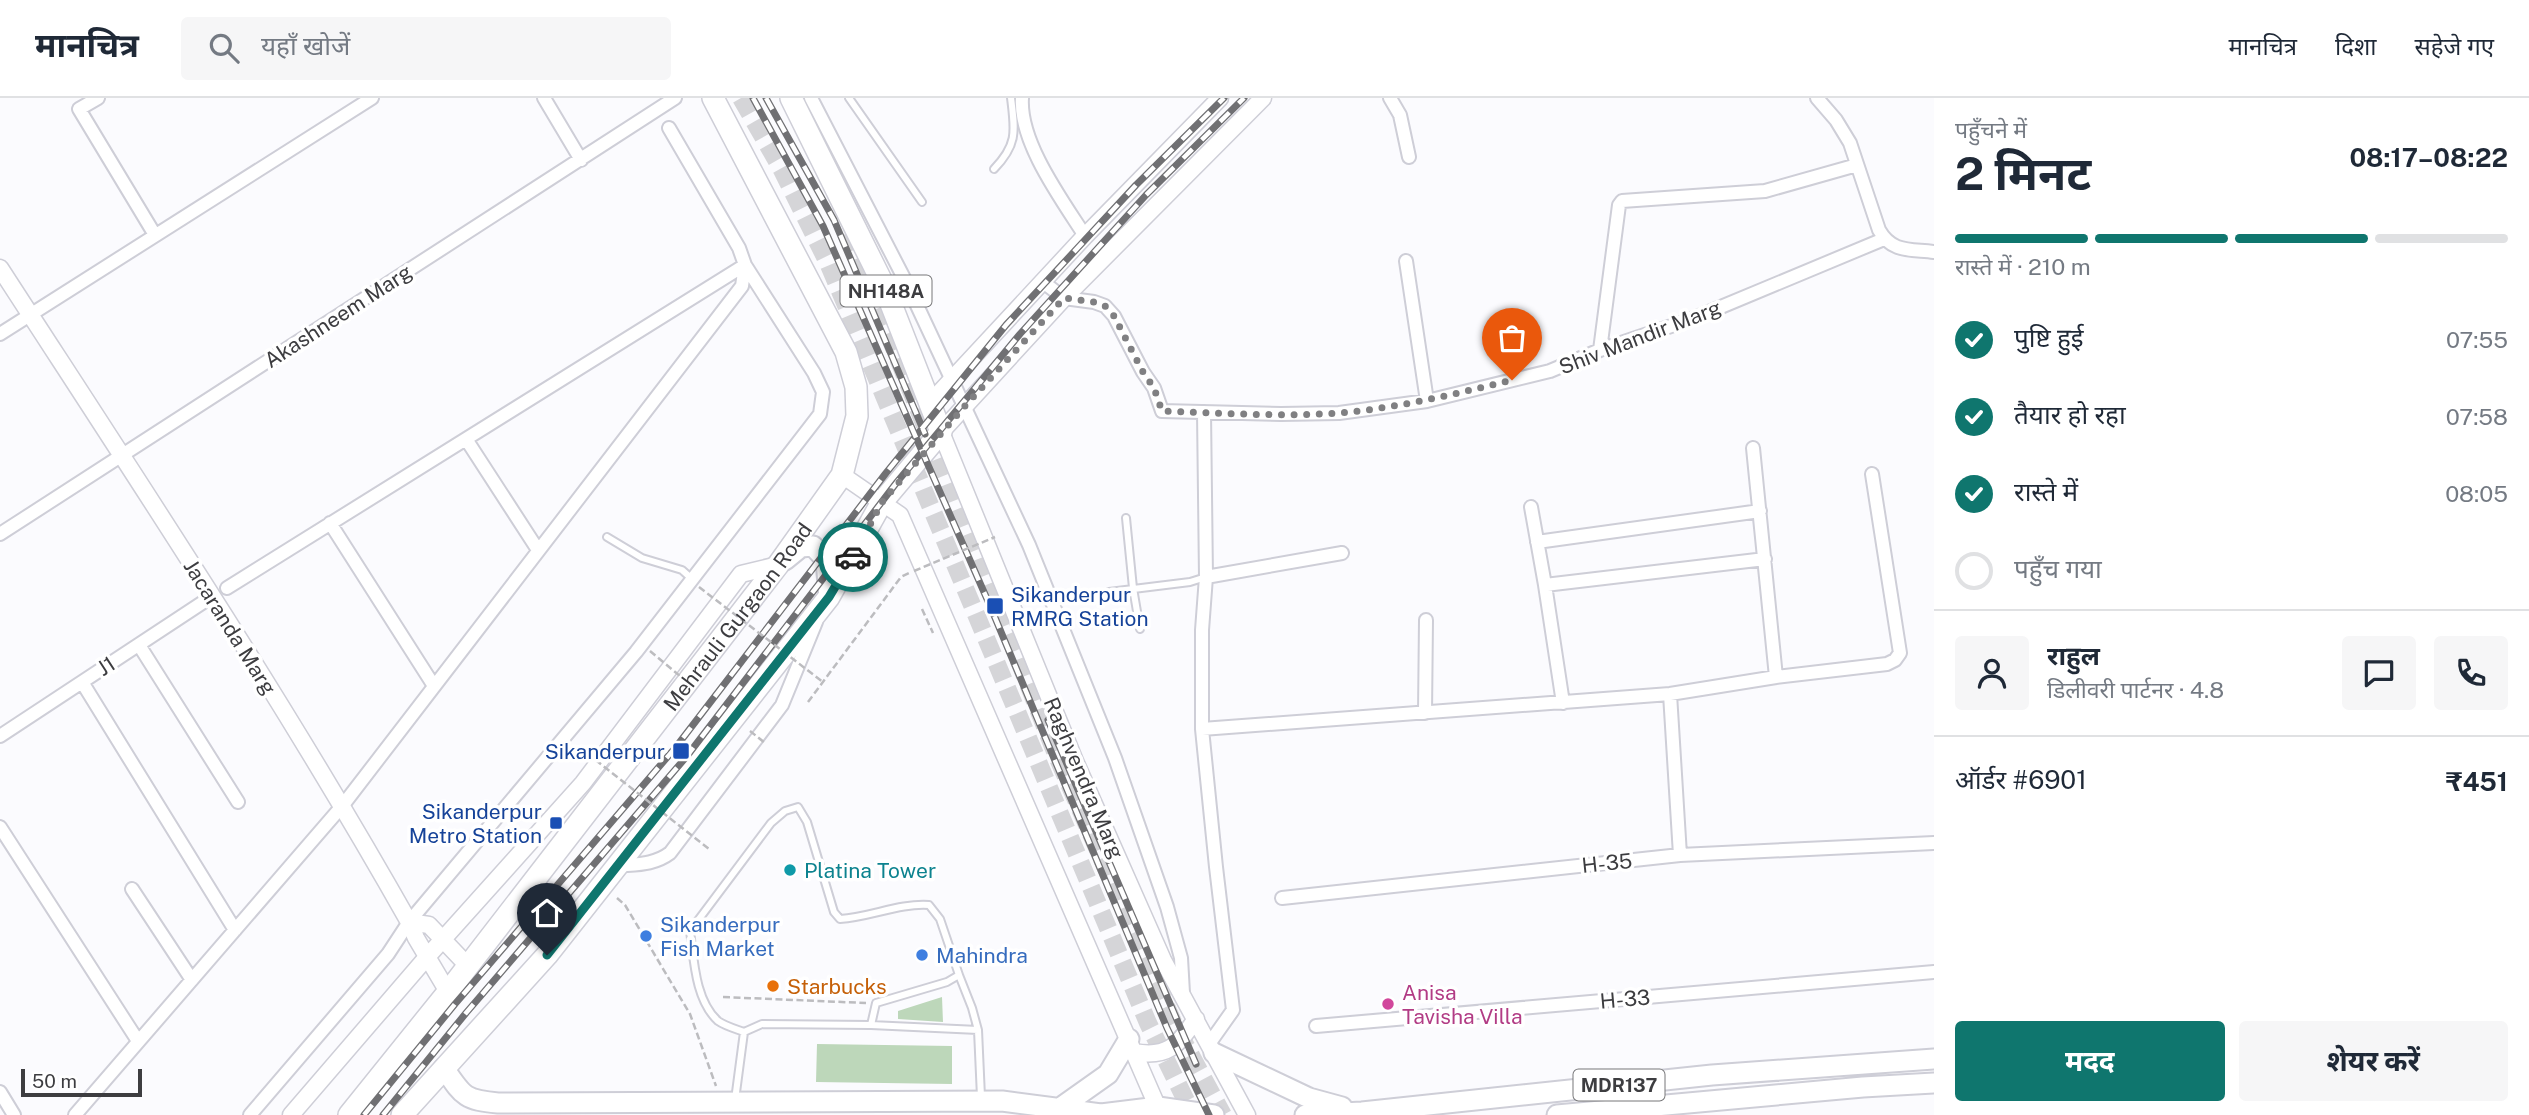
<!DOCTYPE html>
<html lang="hi">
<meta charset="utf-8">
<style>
body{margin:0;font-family:"Public Sans","Noto Sans Devanagari",sans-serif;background:#f6f6f7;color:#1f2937;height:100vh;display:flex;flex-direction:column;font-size:26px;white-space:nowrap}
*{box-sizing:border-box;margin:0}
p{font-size:23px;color:#747a83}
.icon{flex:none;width:38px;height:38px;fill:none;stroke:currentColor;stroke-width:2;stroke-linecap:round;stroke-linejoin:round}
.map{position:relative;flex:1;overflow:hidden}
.side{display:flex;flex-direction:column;background:#fff;width:595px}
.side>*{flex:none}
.scale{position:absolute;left:21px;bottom:18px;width:121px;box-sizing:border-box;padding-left:7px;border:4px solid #3d3d40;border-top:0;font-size:19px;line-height:24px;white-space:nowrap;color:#3d3d40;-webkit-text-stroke:5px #fff;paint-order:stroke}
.pin{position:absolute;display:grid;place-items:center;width:60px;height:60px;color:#fff;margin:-72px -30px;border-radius:50% 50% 50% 0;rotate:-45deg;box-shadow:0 0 7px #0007}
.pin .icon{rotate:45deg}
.courier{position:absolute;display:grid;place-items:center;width:70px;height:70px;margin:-35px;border:5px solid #0f766e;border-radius:50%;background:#fff;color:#222;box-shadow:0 2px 9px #0007}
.head em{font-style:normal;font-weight:700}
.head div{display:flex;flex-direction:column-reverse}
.head{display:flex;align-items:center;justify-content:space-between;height:119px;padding:0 21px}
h1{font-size:46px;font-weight:700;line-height:52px}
.bar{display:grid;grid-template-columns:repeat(4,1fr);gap:10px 7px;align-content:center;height:84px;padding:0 21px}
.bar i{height:9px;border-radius:5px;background:#e0e1e3}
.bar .selected{background:#0f766e}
.bar p{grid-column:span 4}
.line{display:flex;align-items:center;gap:18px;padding:0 21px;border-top:2px solid #e0e1e3}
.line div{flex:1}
.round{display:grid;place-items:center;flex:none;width:74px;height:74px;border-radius:7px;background:#f6f6f7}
ol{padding:0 21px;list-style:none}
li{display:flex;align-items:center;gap:21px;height:77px}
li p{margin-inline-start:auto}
li .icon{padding:7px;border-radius:50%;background:#0f766e;color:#fff;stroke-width:4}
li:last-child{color:#747a83}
li i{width:38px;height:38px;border:4px solid #e0e1e3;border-radius:50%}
.button{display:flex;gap:14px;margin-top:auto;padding:14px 21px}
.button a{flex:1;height:80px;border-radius:7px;background:#0f766e;color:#fff;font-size:28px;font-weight:700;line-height:80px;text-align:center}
.button a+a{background:#f6f6f7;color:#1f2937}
header{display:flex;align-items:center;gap:42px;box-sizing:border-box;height:98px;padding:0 35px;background:#fff;border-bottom:2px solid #e0e1e3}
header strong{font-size:33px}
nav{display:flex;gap:38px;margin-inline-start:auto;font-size:24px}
.search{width:490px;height:63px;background:#f6f6f7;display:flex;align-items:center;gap:18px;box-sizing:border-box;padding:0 24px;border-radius:7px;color:#747a83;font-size:26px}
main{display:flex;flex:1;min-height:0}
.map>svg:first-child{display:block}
.green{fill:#bdd7ba}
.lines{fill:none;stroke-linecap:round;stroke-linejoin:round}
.secondary-tunnel{stroke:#d5d5d8;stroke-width:18;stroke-dasharray:18 9;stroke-linecap:butt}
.service-casing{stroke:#ceced7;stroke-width:10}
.minor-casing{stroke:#ceced7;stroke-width:16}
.tertiary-casing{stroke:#ceced7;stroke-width:19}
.primary-casing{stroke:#ceced7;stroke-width:23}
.trunk-casing{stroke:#ceced7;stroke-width:24}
.path{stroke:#bcbcbf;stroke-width:2.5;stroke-dasharray:7 3.5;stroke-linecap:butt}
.service{stroke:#fff;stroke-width:6}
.minor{stroke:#fff;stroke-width:12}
.tertiary{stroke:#fff;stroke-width:16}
.primary{stroke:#fff;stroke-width:19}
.trunk{stroke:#fff;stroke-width:21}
.rail-casing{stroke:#707073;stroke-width:7}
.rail{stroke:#fff;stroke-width:4.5;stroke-dasharray:13;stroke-linecap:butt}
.path-bridge{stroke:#bcbcbf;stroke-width:2.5;stroke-dasharray:7 3.5;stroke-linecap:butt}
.done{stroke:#808082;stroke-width:7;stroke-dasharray:0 12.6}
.route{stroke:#0f766e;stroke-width:9}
.transit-dot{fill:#1a4fb4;stroke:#fff;stroke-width:2.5}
.culture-dot{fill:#0f9aa8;stroke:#fff;stroke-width:2.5}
.shop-dot{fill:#3f7fe0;stroke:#fff;stroke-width:2.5}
.food-dot{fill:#e8710a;stroke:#fff;stroke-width:2.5}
.hotel-dot{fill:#d1479c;stroke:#fff;stroke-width:2.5}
.labels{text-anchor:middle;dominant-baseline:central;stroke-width:7;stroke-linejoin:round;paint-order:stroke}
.shield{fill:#fff;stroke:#777779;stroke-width:2}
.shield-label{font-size:19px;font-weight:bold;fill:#3d3d40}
.street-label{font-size:21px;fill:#3d3d40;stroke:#fff}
.transit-label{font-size:21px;fill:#164399;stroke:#fff;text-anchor:end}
.culture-label{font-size:21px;fill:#0d838f;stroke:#fff;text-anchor:start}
.shop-label{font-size:21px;fill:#366cbe;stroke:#fff;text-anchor:start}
.food-label{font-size:21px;fill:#c56008;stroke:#fff;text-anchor:start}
.hotel-label{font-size:21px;fill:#b23c85;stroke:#fff;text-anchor:start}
</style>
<header>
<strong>मानचित्र</strong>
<div class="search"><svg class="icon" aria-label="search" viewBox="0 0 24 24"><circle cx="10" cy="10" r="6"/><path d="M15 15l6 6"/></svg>यहाँ खोजें</div>
<nav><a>मानचित्र</a><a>दिशा</a><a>सहेजे गए</a></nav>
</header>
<main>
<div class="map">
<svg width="1934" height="1017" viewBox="0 0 1934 1017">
<rect width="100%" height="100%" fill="#fbfbfe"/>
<path class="green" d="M942 899 943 924 898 921V913Z
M817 946 952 948V986L816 984Z"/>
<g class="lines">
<path class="secondary-tunnel" d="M741 0 782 72 829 167 1148 925 1193 1017
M848 135 1056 656 1173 924 1223 1017"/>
<g class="service-casing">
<path id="service" d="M849 0 922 104
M994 71C1018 46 1015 33 1011 0
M1126 420 1133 490 1140 531
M607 439 642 460 682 472 692 481
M1109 494 1190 484 1206 479
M959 877 972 910 978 932
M744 934C736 931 725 928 718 923 695 902 694 862 690 833L771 725 785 713 798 709 807 724 834 814 840 821C871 819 899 805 929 807L940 821 959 877 947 884 876 905 871 927
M735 1002 744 934 762 926 871 927 978 932 981 999"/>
</g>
<g class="minor-casing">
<path id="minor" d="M98 0 79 11 155 137
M544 0 581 62
M811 0 907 186 1029 447 1115 660 1167 809 1181 860 1183 895
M1022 0C1019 44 1062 102 1085 138
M1390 0 1400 17 1409 59
M1817 0 1836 22 1850 45 1879 132C1892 155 1910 151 1934 154
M1406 163 1427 303
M1043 184 1064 200 1094 204 1105 208 1114 218 1143 274 1154 290 1162 313 1281 316 1339 315 1427 303 1550 273 1600 252 1692 221 1884 141
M0 236 372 0
M1600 252 1619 107 1622 103 1765 93 1857 67
M1204 314 1206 479 1202 532V631L1216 769 1233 912 1209 946
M466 341 538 452
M1753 350 1776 579
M1531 409 1545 487 1563 605
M330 425 434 588
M0 436 675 0
M1537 444 1760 413
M1206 479 1342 455
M1545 487 1765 461
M227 490 745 167 739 150 669 30
M139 547 238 704
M82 584 235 832
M1670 596 1680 757
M1425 615 1426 522
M1202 631 1670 596 1776 579 1887 566 1895 562 1900 555 1872 376
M0 638 211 499
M0 729 138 943
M617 768C637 766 654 767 670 755L782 607 816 524
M132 791 192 882
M1282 800 1680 757 1934 745
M1316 928 1934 874
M0 994 14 1017
M75 1017 343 707 742 188 745 167
M250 1017 388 856 409 824 636 554 820 316 823 294 814 275 745 167"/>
</g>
<g class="tertiary-casing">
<path id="tertiary" d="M0 170C140 386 283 601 409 824L416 840 448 894
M930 305 1085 138 1220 0
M842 377 900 417 1161 1017
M409 824 429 827 468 868
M1134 954C1168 960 1177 948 1196 921
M291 1017 427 859 583 685 741 476 778 467
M1247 1017 1163 862 1075 663 941 334 1064 200 1263 0"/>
</g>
<g class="primary-casing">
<path id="primary" d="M785 462 801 449 813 448 826 462 829 499
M1214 955 1309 1000 1342 1009
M444 970C463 998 464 1002 498 1005L1002 1003 1101 1016 1158 1009 1214 1017
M1060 1010 1108 976 1129 941
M1305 1017 1362 1014 1712 977 1934 961
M1557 1017 1863 989 1934 985"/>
</g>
<g class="trunk-casing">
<g id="trunk">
<path id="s1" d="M349 1017 448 894 778 467 842 377 857 318 856 289 846 254 713 0"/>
<path d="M402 1017 547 857 829 499 882 404 941 334 884 188 791 0"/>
</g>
</g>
<path class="path" d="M922 511 933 535
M808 604 901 479 909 475
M617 800 625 807 690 916 716 988
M723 899 866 905"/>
<use href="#service" class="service"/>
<use href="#minor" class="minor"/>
<use href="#tertiary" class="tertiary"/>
<use href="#primary" class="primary"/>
<use href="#trunk" class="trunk"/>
<g class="rail-casing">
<path id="rail" d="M753 0 823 128 991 510 1167 930 1209 1017
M766 0 834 122 925 336
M1048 622 1196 966
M364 1017 455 906 676 649 886 375 1006 227 1136 87 1224 0
M383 1017 466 915 687 658 897 384 1020 236 1146 97 1244 0"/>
</g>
<use href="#rail" class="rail"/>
<path class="path-bridge" d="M914 473 995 439
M699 489 823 584
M650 553 680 578
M750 633 765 645
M579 649 709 751"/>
</g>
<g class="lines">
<path class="done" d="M853 459 882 404 964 309 1064 200 1094 204 1105 208 1114 218 1143 274 1154 290 1162 313C1221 315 1280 319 1339 315 1398 310 1455 296 1512 282"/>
<path class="route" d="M547 857 829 499 853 459"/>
</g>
<g class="transit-dot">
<rect x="986" y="499" width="18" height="18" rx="3.5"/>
<rect x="672" y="644" width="18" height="18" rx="3.5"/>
<rect x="549" y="718" width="14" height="14" rx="3.5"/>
</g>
<circle class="culture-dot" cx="790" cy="772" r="7"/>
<g class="shop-dot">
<circle cx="646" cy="838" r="7"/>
<circle cx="922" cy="857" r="7"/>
</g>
<circle class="food-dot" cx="773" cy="888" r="7"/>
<circle class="hotel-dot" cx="1388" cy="906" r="7"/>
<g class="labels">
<g class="shield">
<rect x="840.5" y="177.5" width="91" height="31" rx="5"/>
<rect x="1573.5" y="971.5" width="91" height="31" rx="5"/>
</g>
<g class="shield-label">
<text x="886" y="193">NH148A</text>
<text x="1619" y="987">MDR137</text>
</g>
<g class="street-label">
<text transform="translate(338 218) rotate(-33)">Akashneem Marg</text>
<text transform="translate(1640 239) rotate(-21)">Shiv Mandir Marg</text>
<text stroke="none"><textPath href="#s1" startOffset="632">Mehrauli Gurgaon Road</textPath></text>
<text transform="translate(230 529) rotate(58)">Jacaranda Marg</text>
<text transform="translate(106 568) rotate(-33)">J1</text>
<text transform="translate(1084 680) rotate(67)">Raghvendra Marg</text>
<text transform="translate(1607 765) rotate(-6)">H-35</text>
<text transform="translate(1625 901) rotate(-5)">H-33</text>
</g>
<g class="transit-label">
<text x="1011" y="496" text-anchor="start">Sikanderpur<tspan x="1011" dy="24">RMRG Station</tspan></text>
<text x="665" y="653">Sikanderpur</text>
<text x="542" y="713">Sikanderpur<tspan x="542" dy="24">Metro Station</tspan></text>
</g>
<g class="culture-label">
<text x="804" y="772">Platina Tower</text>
</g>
<g class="shop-label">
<text x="660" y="826">Sikanderpur<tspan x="660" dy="24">Fish Market</tspan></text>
<text x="936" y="857">Mahindra</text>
</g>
<g class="food-label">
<text x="787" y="888">Starbucks</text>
</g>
<g class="hotel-label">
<text x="1402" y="894">Anisa<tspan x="1402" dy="24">Tavisha Villa</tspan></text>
</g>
</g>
</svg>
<div class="scale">50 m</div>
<div class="pin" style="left:1512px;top:282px;background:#ea580c"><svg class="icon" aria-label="bag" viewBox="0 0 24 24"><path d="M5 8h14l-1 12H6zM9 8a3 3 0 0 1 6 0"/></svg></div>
<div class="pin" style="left:547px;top:857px;background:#1f2937"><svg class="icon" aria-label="home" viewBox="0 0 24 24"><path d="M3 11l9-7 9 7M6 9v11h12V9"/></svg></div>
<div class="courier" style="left:853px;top:459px"><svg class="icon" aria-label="car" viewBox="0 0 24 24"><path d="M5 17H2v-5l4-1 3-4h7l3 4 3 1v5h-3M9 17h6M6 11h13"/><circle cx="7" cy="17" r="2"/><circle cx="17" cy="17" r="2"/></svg></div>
</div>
<section class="side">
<div class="head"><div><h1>2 मिनट</h1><p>पहुँचने में</p></div><em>08:17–08:22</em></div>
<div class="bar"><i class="selected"></i><i class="selected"></i><i class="selected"></i><i></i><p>रास्ते में · 210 m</p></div>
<ol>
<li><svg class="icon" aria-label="check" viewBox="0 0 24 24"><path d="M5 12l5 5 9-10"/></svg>पुष्टि हुई<p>07:55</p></li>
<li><svg class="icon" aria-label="check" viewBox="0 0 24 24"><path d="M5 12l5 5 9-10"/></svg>तैयार हो रहा<p>07:58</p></li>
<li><svg class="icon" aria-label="check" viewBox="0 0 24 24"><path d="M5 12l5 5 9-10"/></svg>रास्ते में<p>08:05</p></li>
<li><i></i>पहुँच गया</li>
</ol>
<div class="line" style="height:126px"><a class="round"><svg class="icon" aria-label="person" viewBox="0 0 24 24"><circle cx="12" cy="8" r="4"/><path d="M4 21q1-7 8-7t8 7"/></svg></a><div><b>राहुल</b><p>डिलीवरी पार्टनर · 4.8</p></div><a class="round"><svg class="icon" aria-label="chat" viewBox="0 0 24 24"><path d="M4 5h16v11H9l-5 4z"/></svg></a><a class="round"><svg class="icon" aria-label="phone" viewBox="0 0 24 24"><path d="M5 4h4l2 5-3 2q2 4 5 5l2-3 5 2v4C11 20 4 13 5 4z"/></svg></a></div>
<div class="line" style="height:91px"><div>ऑर्डर #6901</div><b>₹451</b></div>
<div class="button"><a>मदद</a><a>शेयर करें</a></div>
</section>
</main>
